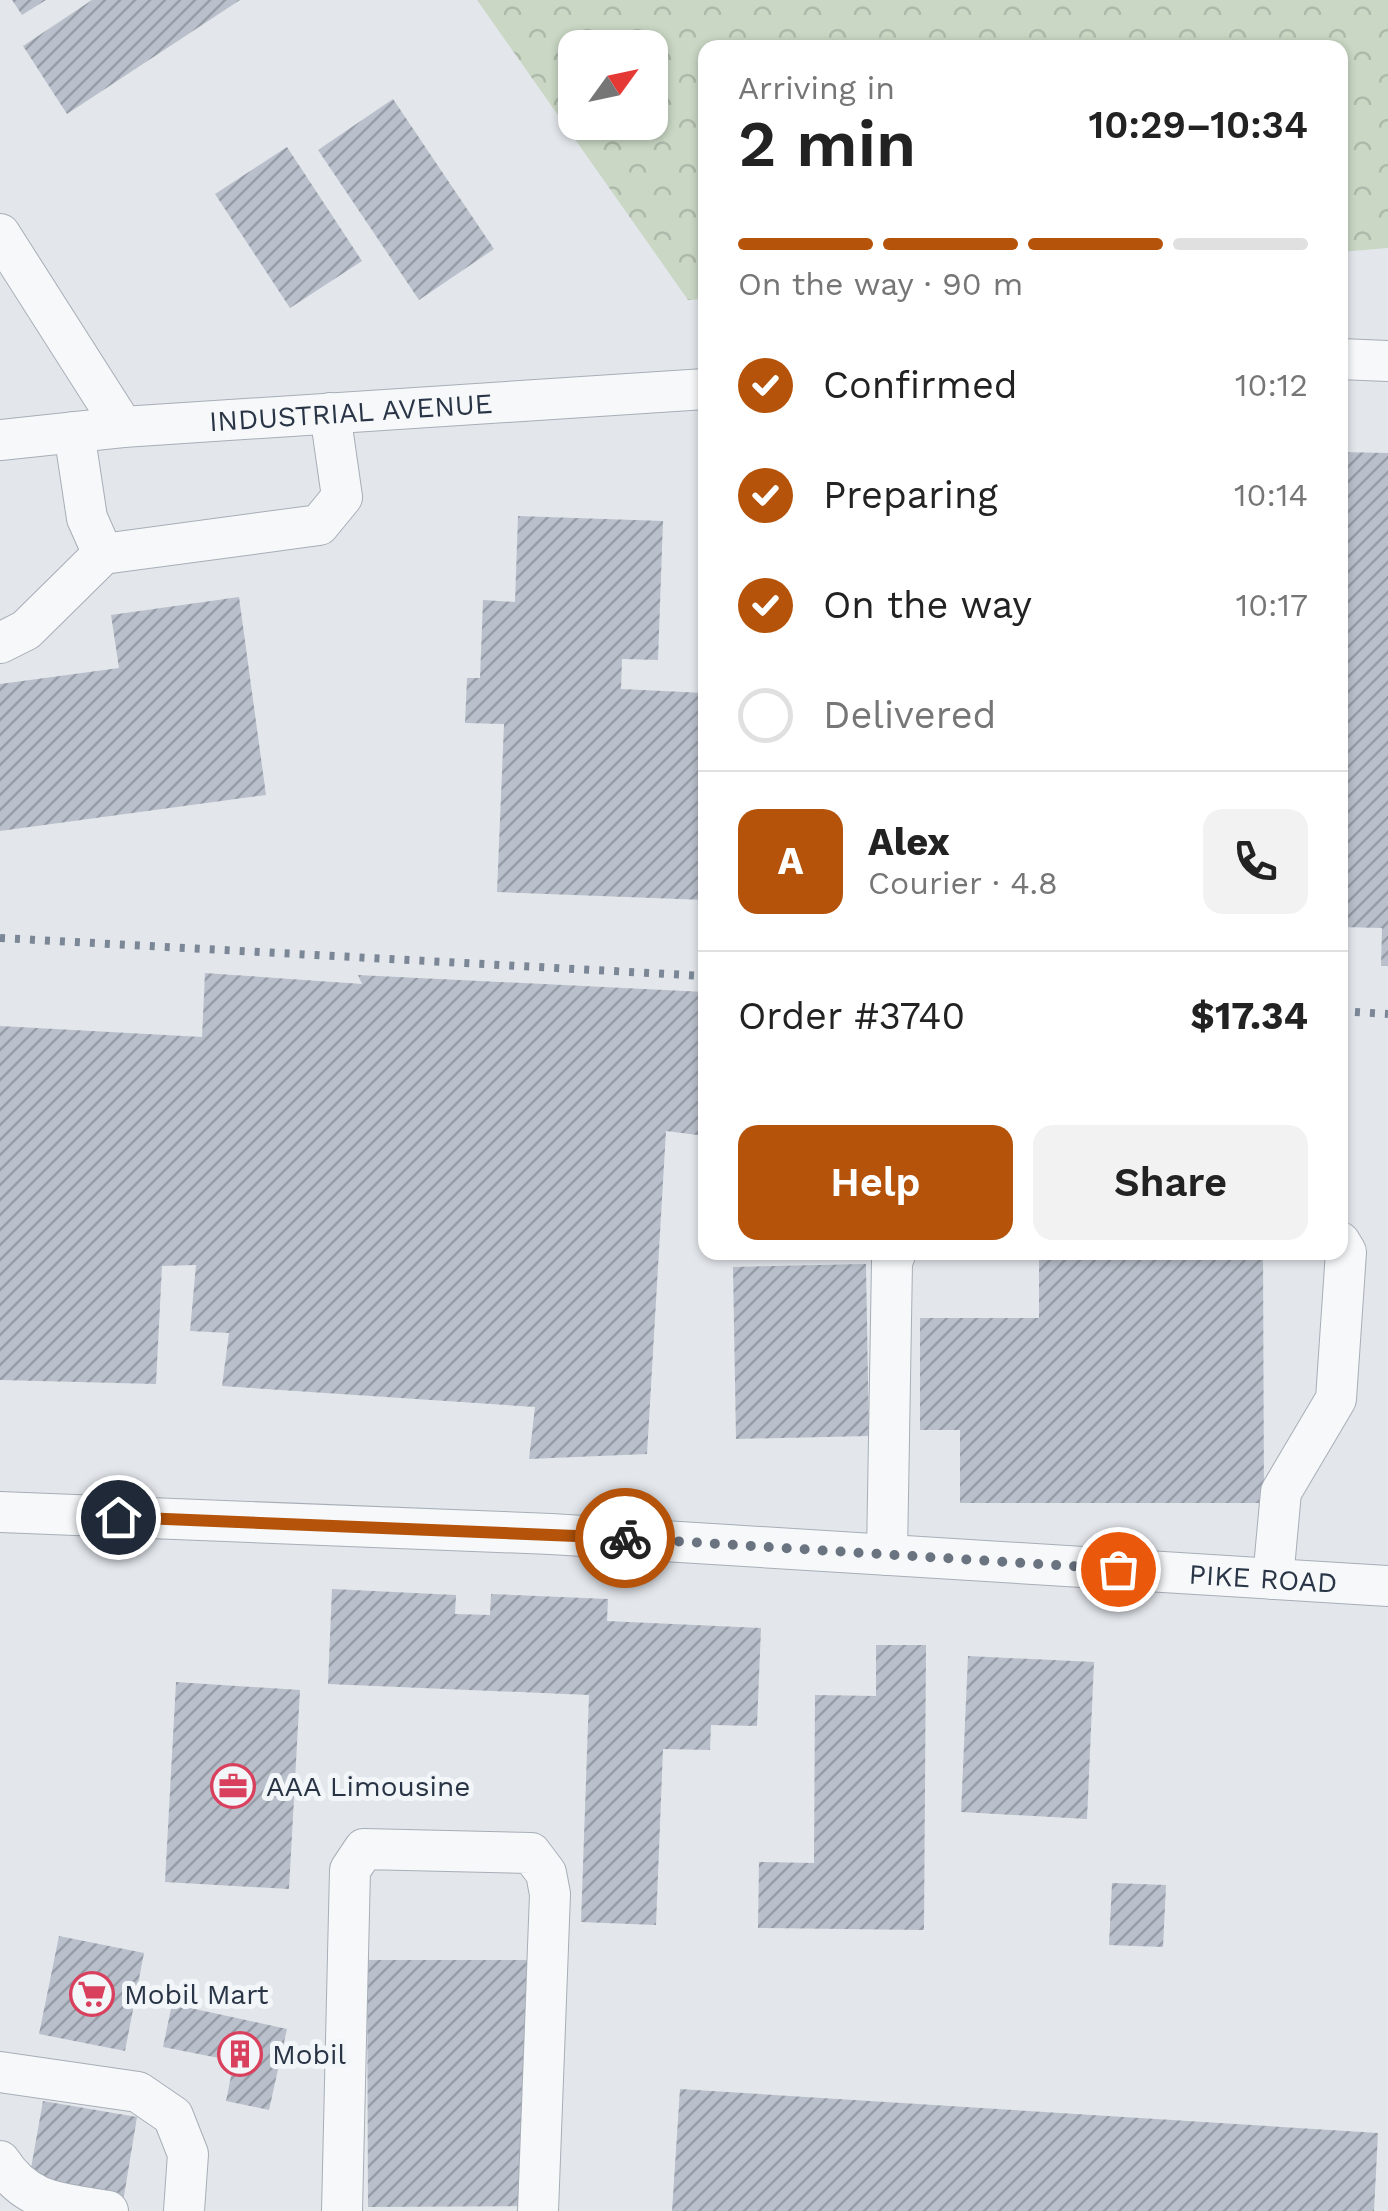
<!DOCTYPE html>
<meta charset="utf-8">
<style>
body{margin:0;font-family:"Work Sans",sans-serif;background:#f2f2f2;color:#222;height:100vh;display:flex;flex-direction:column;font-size:38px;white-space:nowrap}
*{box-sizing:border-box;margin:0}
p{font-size:32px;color:#767676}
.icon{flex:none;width:55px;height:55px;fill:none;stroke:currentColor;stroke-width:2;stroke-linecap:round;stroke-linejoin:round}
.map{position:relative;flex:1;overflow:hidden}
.drawer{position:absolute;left:698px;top:40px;width:650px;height:1220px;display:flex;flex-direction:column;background:#fff;border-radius:20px;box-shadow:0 2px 8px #0004}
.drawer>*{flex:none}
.needle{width:65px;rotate:57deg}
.controls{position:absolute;left:558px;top:30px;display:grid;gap:20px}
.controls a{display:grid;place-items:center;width:110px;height:110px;border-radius:20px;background:#fff;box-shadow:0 2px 8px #0004;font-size:50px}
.pin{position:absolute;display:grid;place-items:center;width:85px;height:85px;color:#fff;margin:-42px;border:5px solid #fff;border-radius:50%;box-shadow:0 2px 10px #0007}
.courier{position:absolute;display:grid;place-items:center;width:100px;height:100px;margin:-50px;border:8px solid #b45309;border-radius:50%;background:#fff;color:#222;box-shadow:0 2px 12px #0007}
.head em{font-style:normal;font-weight:600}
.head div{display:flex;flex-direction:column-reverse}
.head{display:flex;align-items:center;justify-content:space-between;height:170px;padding:0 40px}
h1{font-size:65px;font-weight:600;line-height:75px}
.bar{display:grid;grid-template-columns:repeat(4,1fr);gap:15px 10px;align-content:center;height:120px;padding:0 40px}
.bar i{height:12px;border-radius:8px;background:#e0e0e0}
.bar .current{background:#b45309}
.bar p{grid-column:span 4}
.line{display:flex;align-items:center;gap:25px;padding:0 40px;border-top:2px solid #e0e0e0}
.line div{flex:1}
.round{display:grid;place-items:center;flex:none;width:105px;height:105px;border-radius:20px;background:#f2f2f2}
ol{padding:0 40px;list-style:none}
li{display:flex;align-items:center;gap:30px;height:110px}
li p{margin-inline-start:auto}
li .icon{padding:10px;border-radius:50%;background:#b45309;color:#fff;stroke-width:4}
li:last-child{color:#767676}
li i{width:55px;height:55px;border:5px solid #e0e0e0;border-radius:50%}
.cta{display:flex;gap:20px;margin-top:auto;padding:20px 40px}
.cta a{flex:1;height:115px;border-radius:20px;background:#b45309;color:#fff;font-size:40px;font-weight:600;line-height:115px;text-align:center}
.cta a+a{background:#f2f2f2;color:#222}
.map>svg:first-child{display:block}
.park{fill:url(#park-crowns);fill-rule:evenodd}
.building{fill:url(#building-hatch)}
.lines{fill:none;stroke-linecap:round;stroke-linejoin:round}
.minor-casing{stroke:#a7aeb7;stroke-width:42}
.minor{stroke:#f6f8fa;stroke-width:40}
.rail{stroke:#7b8797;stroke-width:8;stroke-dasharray:5 10;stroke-linecap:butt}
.done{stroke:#6a7380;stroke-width:10;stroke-dasharray:0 18}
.route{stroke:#b45309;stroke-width:12}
.labels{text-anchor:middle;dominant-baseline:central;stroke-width:10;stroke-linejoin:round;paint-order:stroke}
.street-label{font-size:28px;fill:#293546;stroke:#f3f6f9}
.poi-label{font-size:28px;fill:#293546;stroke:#f3f6f9;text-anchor:start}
</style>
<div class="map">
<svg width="1388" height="2211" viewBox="0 0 1388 2211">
<defs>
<pattern id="park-crowns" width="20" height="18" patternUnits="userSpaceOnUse" patternTransform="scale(2.5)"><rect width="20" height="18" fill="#c9d7c4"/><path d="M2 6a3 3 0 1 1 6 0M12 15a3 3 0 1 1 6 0" fill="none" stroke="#adb9aa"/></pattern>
<pattern id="building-hatch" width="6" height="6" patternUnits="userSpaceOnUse" patternTransform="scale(2.5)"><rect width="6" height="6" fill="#bac0cb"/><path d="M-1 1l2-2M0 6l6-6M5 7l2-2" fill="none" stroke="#979da7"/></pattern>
</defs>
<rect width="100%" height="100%" fill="#e3e7ec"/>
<path class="park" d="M477 0H1388V248L1340 252V48H705V299L688 300ZM575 48H650V122H575Z"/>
<path class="building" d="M12 0H46L22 15Z
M92 0H240L67 114 23 46Z
M393 99 494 249 419 300 318 150Z
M287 147 362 261 290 308 215 194Z
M1340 452 1388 453V966H1381L1382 928 1340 927Z
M518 516 663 521 658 660 622 659 621 689 705 693V900L497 892 504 724 465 723 467 678H480L483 600 515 602Z
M239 597 266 795 0 831V684L119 668 111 615Z
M205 973 362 984 358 975 705 992V1136L666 1131 647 1454 529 1459 535 1407 222 1386 229 1333 190 1331 196 1265 162 1266 156 1384 0 1380V1026L202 1037Z
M1039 1252H1263L1264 1503H960V1430H920V1318H1039Z
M866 1264 869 1436 736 1439 733 1267Z
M332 1589 456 1595 455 1614 490 1615 491 1594 608 1599 607 1621 761 1628 757 1726 711 1725 710 1750 663 1749 656 1925 581 1922 589 1695 328 1684Z
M876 1645H926L924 1930 758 1928 759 1862 814 1863 815 1695 876 1696Z
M968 1656 1094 1662 1087 1819 961 1812Z
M176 1682 300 1690 289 1889 165 1882Z
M1112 1883 1166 1885 1163 1947 1109 1945Z
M59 1936 144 1953 125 2051 39 2034Z
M367 1960H543L545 2206 368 2207Z
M172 2004 287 2029 269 2110 226 2101 234 2061 163 2047Z
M680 2089 1378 2133 1374 2211H672Z
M43 2101 137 2117 123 2202 28 2185Z"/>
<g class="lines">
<g class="minor-casing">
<g id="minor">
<path d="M0 234 123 427"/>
<path d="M1340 359 1388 361"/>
<path d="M74 432 87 518 103 554 319 525 342 497 330 413"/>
<path id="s1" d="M0 440 123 427 705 389"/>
<path d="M0 643 26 630 103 554"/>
<path id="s2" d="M0 1512 551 1534 1388 1586"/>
<path d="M887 1555 892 1262 896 1252"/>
<path d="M1273 1579 1281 1492 1336 1399 1346 1252 1340 1242"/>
<path d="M0 2072 138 2092 173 2116 188 2154 184 2211"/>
<path d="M0 2161C27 2204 62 2203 108 2211"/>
<path d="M342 2211 350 1870 364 1849 531 1853 546 1873 550 1894 538 2211"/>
</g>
</g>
<use href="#minor" class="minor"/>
<path class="rail" d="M0 938 705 976
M1340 1011 1388 1014"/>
</g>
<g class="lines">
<path class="done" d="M625 1538 1118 1569"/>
<path class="route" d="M118 1517 625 1538"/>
</g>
<defs>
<g id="office-ring" transform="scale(2.25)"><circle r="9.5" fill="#f3f6f9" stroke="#d9405e" stroke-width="1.5"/><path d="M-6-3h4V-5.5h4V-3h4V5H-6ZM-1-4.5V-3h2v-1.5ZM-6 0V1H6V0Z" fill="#d9405e"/></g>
<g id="supermarket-ring" transform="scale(2.25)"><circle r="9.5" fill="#f3f6f9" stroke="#d9405e" stroke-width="1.5"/><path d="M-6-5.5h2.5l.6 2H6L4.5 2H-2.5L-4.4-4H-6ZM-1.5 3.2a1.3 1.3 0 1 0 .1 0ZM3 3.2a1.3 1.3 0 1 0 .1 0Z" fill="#d9405e"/></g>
<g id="building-ring" transform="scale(2.25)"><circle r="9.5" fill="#f3f6f9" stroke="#d9405e" stroke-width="1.5"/><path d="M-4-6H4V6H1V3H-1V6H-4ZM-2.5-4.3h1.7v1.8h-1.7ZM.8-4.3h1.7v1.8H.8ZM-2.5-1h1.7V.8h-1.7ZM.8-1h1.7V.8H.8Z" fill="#d9405e"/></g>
</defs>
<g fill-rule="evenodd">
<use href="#office-ring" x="233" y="1786"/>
<use href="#supermarket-ring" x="92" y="1994"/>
<use href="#building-ring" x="240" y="2054"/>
</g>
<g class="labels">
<g class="street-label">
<text stroke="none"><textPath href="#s1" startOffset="352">INDUSTRIAL AVENUE</textPath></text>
<text stroke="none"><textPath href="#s2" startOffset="1265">PIKE ROAD</textPath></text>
</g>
<g class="poi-label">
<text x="266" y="1786">AAA Limousine</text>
<text x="124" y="1994">Mobil Mart</text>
<text x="272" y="2054">Mobil</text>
</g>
</g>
</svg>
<div class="controls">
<a><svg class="needle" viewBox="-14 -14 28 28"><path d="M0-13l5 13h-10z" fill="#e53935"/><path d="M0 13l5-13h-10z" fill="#767676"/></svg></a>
</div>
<div class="pin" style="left:1118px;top:1569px;background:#ea580c"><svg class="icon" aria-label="bag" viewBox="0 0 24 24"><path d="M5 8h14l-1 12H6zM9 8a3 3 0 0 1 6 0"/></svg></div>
<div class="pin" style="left:118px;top:1517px;background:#1f2937"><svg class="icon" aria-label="home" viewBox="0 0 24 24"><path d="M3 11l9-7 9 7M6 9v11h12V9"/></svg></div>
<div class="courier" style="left:625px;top:1538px"><svg class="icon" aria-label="bike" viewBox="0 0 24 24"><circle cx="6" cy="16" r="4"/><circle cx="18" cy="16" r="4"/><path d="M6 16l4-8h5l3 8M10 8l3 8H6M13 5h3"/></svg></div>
<section class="drawer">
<div class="head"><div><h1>2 min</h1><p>Arriving in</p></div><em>10:29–10:34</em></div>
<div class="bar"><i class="current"></i><i class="current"></i><i class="current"></i><i></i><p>On the way · 90 m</p></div>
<ol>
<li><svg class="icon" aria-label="check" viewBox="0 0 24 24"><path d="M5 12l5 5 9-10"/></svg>Confirmed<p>10:12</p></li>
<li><svg class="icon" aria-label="check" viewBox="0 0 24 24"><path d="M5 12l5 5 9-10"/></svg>Preparing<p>10:14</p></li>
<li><svg class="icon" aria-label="check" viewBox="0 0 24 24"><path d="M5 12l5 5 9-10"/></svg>On the way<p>10:17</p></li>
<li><i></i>Delivered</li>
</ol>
<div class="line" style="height:180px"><b class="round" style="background:#b45309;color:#fff">A</b><div><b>Alex</b><p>Courier · 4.8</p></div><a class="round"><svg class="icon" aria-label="phone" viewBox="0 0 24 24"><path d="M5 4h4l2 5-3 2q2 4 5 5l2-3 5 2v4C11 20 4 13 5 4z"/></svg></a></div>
<div class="line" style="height:130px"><div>Order #3740</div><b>$17.34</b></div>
<div class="cta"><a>Help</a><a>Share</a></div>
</section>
</div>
